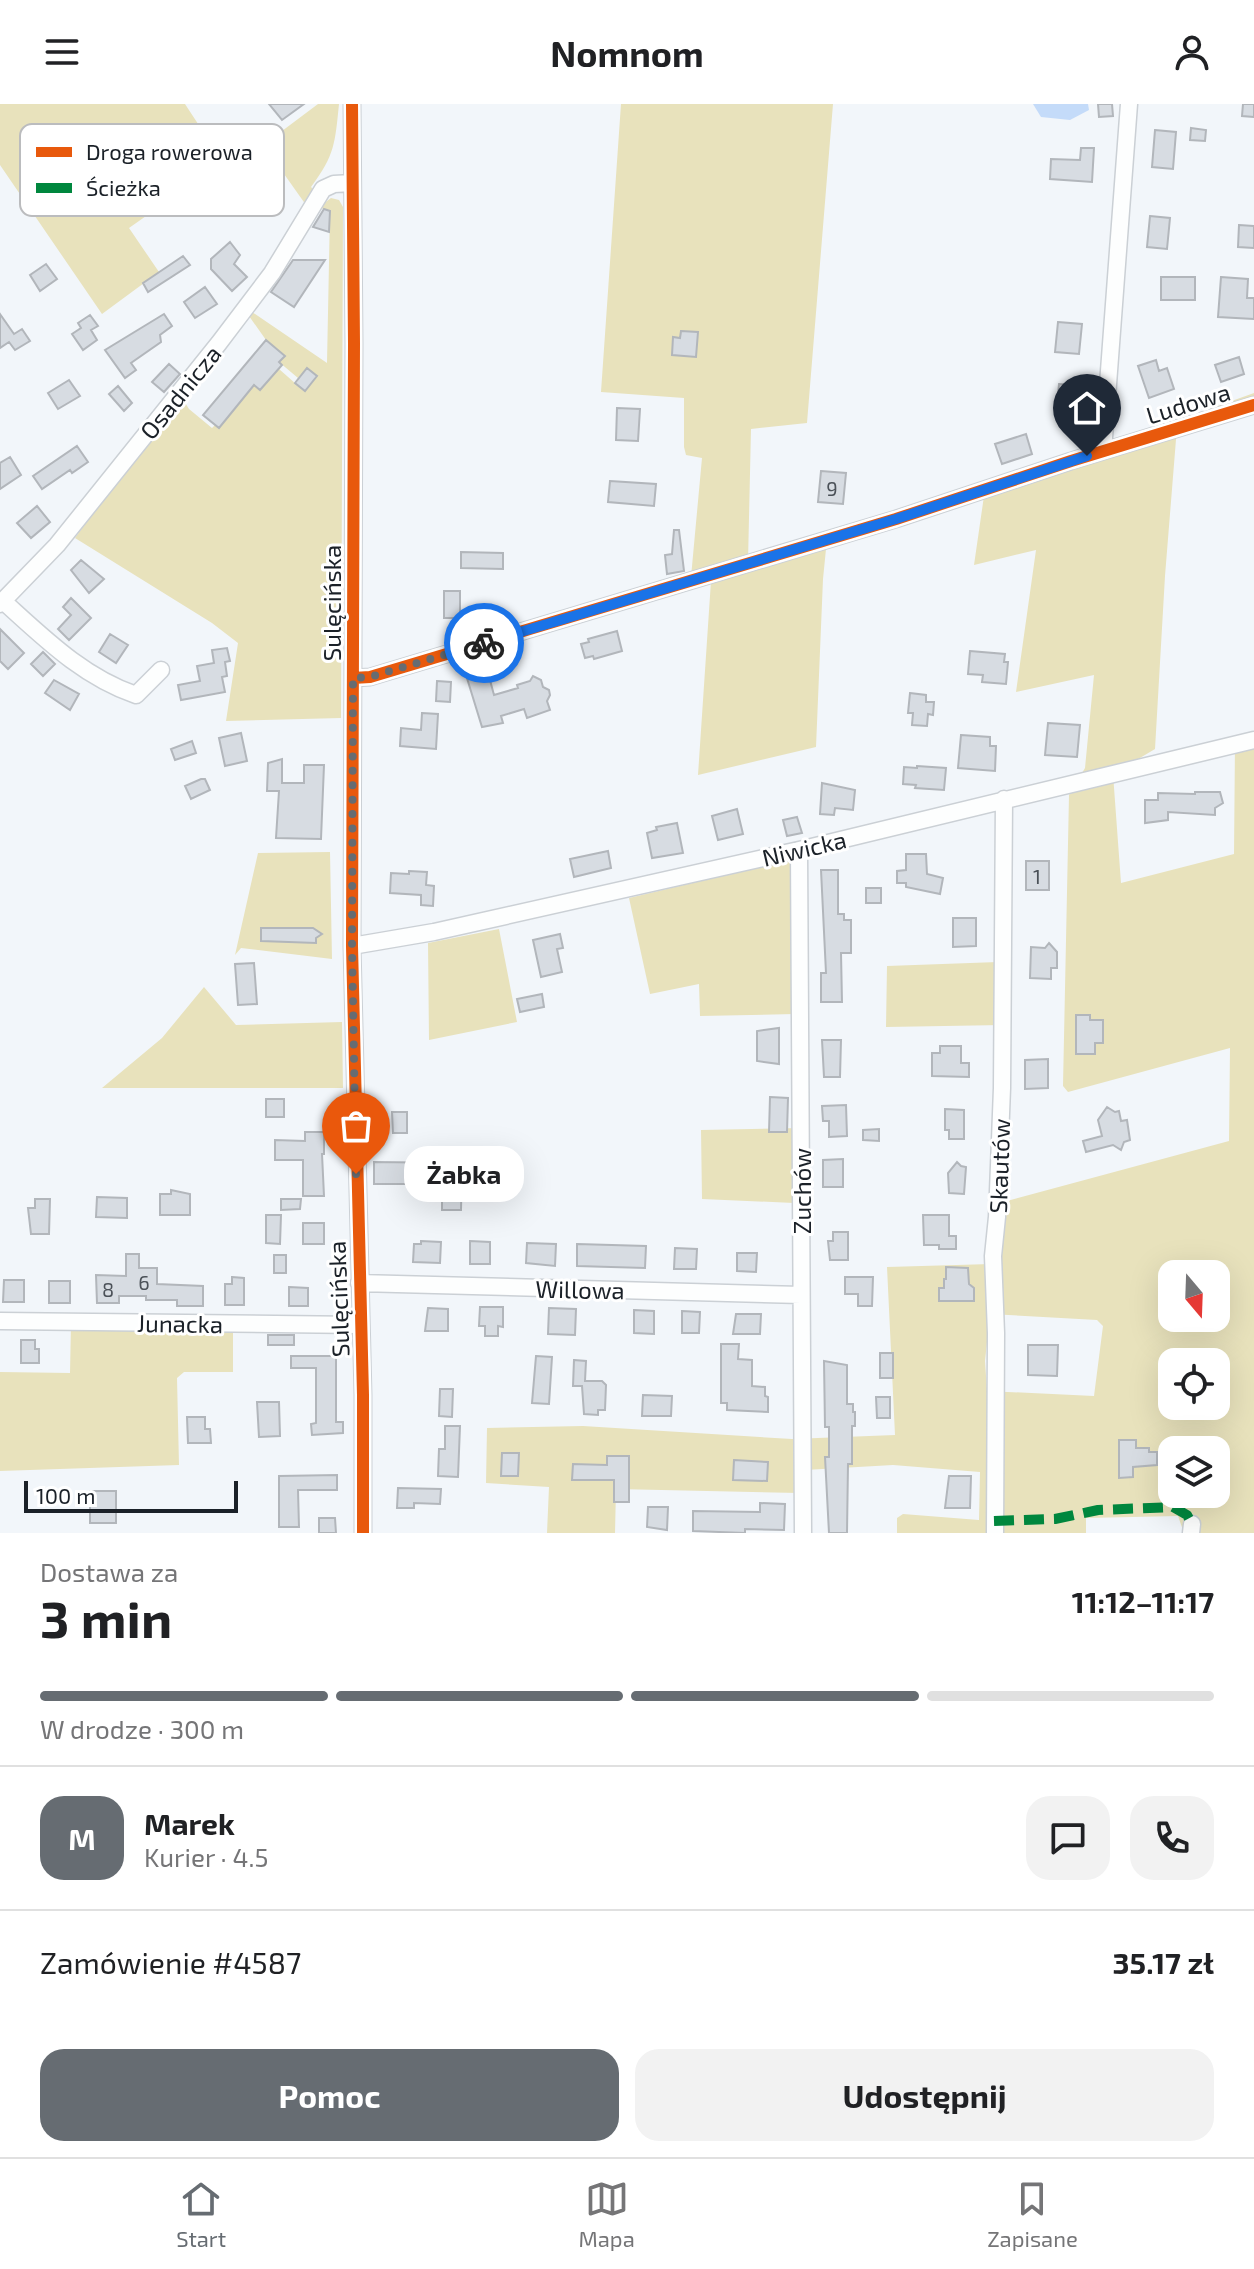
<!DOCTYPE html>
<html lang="pl">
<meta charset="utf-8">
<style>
body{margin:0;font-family:"Exo 2",sans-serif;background:#f2f2f2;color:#202124;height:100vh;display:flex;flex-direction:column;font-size:30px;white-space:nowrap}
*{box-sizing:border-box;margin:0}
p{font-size:26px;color:#757577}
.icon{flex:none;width:44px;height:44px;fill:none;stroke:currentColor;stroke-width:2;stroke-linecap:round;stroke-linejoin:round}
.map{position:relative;height:1429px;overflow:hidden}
.panel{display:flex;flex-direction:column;background:#fff;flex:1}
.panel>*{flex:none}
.needle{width:52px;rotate:161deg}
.tools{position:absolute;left:1158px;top:1156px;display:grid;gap:16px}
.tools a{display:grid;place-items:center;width:72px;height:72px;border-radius:16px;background:#fff;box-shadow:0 8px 32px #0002;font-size:40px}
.scale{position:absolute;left:24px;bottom:20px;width:214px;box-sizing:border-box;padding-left:8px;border:4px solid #1b2128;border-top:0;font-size:22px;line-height:28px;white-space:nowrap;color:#1b2128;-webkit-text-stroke:6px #fff;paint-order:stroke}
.pin{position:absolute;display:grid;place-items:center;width:68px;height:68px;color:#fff;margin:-82px -34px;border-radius:50% 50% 50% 0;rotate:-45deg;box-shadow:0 0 8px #0007}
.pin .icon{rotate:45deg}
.courier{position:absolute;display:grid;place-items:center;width:80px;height:80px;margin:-40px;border:6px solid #1a73e8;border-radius:50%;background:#fff;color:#222;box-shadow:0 2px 10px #0007}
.bubble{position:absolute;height:56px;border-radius:24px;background:#fff;box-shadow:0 8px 32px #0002;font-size:26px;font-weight:700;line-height:56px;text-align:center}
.head em{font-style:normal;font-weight:700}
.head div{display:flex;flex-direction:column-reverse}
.head{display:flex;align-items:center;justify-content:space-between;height:136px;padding:0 40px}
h1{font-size:52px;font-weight:700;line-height:60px}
.bar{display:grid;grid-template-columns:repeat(4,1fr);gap:12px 8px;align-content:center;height:96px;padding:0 40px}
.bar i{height:10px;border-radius:6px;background:#e0e0e0}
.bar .selected{background:#666c72}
.bar p{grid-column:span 4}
.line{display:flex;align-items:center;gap:20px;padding:0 40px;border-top:2px solid #e0e0e0}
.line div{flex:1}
.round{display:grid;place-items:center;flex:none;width:84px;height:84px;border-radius:24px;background:#f2f2f2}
.action{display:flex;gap:16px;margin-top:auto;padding:16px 40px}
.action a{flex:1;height:92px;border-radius:24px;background:#666c72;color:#fff;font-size:32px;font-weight:700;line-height:92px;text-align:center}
.action a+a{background:#f2f2f2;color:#202124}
header{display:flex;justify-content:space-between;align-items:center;height:104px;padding:0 40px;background:#fff;font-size:36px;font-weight:700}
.menu{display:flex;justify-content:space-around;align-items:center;height:112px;border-top:2px solid #e0e0e0;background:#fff;font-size:22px;color:#757577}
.menu a{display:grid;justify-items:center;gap:4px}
.menu .selected{color:#666c72}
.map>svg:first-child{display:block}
.green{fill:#e8e2bc;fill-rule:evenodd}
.water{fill:#c4dbf9}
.building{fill:#d7dce2;stroke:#b2b6bb;stroke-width:2}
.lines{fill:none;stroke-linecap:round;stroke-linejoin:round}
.minor-casing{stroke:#cbd0d5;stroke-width:19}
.minor{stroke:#fdfefe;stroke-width:16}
.quiet{stroke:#00873e;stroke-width:10;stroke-dasharray:20 10;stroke-linecap:butt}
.cycleway-casing{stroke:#fff;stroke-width:17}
.cycleway{stroke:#e8590c;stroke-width:12}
.done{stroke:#666c72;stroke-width:8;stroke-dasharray:0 14.4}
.route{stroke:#1a73e8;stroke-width:10}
.labels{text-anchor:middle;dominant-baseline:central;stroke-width:6;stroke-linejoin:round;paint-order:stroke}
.number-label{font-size:20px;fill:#4b5158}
.street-label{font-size:24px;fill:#1b2128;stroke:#fff}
.key{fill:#fff;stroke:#bbbcbe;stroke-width:2}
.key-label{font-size:22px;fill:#1b2128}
</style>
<header><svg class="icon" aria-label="menu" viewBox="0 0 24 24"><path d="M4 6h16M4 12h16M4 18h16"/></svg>Nomnom<svg class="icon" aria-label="person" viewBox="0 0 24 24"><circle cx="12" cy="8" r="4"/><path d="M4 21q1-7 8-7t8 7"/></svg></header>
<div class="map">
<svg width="1254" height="1429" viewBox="0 0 1254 1429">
<rect width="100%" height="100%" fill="#f2f6fa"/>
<path class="green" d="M0 0H185L223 58 129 124 159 168 102 210 0 61Z
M318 0H339C335 39 335 51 311 83L314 86 306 101 272 53 266 39Z
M621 0H833L807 319 751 325 748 458 827 435 823 475 816 643 698 671 711 477 691 473 702 354 686 351 684 343V294L601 288Z
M331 94 339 96 343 103 341 614 226 617 238 539 212 519 75 434 126 363 182 294 189 305 212 324 215 321 219 324 254 281 260 286 279 265 304 287 316 272 307 264 298 274 279 258 284 251 266 236 249 212 252 208 327 259 330 108 319 103Z
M1254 289V298L1177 323 1165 472 1155 645 1113 670 1121 779 1234 750 1235 639 1254 635V1429H1184L1178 1412 1086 1414V1429H897V1414L903 1410 979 1416 980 1368 893 1361 805 1366 799 1389 616 1385 615 1429H547L549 1383 486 1379 487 1324 583 1322 792 1335 895 1331 887 1163 991 1160 992 1101 1229 1037 1230 944 1068 988 1063 982 1069 691 1085 664 1094 571 1016 588 1036 446 974 461 985 385ZM1172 1170H1216V1214H1172ZM990 1210 1097 1216 1103 1222 1094 1292 987 1287 985 1257ZM1172 1258H1216V1302H1172ZM1172 1346H1216V1390H1172Z
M330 748 332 855 241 844 235 851 258 749Z
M793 755 795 910 700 912 699 880 650 890 629 794Z
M499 825 517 918 429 936 428 839Z
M998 858 1003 921 886 923 887 862Z
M204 883 236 921 342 918 343 984H102L162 934Z
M800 1024 794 1099 702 1095 701 1026Z
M71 1219 233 1225V1268H184L177 1274 179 1361 0 1367V1268L70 1269Z"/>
<path class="water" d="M1033 0H1088L1089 6 1070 16 1041 13Z"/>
<path class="building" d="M269 0H304L282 16Z
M1098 0H1112L1113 12 1099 13Z
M1243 0H1254V13L1242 12Z
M1191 24 1206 26 1205 37 1190 36Z
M1155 26 1176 28 1173 65 1152 63Z
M1081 44H1094L1092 78 1050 75 1051 55 1080 56Z
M324 105 330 107 329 128 313 123Z
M1150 112 1170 114 1167 145 1147 143Z
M1239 121 1254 122V144L1238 143Z
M230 138 240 151 234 160 247 173 232 187 211 165V155Z
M183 152 190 161 148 188 143 179Z
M293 156H325L294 203 271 188Z
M46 160 57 175 40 187 30 171Z
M1161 173H1195V196H1161Z
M1221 173 1248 175 1247 194H1254V215L1218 213Z
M205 183 217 200 195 214 184 198Z
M0 210 14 230 22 225 30 237 15 246 9 238 0 244Z
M164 210 172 222 160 231 161 238 131 259 136 266 125 274 105 246Z
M90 211 98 222 91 226 97 236 83 246 72 230 81 224 78 219Z
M1058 218 1082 220 1079 250 1055 248Z
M681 227 698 228 696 253 672 251 673 233 680 234Z
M266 236 285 252 279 258 282 261 260 286 254 281 219 324 203 311Z
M1239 253 1244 270 1221 278 1215 261Z
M1156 256 1159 267 1167 264 1174 285 1149 294 1138 262Z
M169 260 180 270 164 288 152 278Z
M307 264 317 272 305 287 295 279Z
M69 276 80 292 58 305 48 289Z
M1059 280 1082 282 1079 313 1056 311Z
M118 282 132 299 124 307 109 290Z
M617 304 640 305 638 337 616 336Z
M1026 330 1032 350 1002 360 995 340Z
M77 342 88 358 72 369 70 366 42 385 33 372Z
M10 353 21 371 0 385V359Z
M821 367 846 369 843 400 818 398Z
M610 377 656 380 654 402 608 398Z
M37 402 50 418 31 434 17 419Z
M674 426H679L684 467 667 470 665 451 672 450Z
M461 448 503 449V465L461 464Z
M81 456 104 475 89 489 71 466Z
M444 487H460V514H444Z
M71 494 91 514 69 536 58 525 71 511 63 503Z
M0 525 24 549 8 565 0 557Z
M617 527 622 547 594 555 593 552 585 554 581 540 589 538 588 535Z
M110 530 128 541 116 559 99 548Z
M227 544 230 557 225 558 227 572 222 573 225 588 181 596 178 581 200 577 197 562 214 559 212 546Z
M970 547 1005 550 1004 558H1008L1006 580 982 578 983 571 968 570Z
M43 548 55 560 43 572 31 560Z
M487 565 494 591 518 584 517 581 530 577 533 572 541 576 543 583 549 586 550 591 547 597 550 606 527 614 524 605 501 612 503 619 482 623 466 571Z
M54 576 79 590 70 606 45 589Z
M437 577 451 578 450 598 436 597Z
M910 589 926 591V598H934L933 611 928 610 927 622 912 621 913 609H908Z
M422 609 438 610 436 645 400 642 401 624 421 626Z
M1048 619 1080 621 1077 653 1045 651Z
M241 629 247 657 225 662 219 634Z
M961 631 990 633V642H996L995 667 958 664Z
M192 637 196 649 175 656 171 645Z
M282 655V679H304V661H324L321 735 276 734 279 687H267L268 659Z
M917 662 946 664 944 686 915 684 916 681 903 680 904 663 917 664Z
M201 675H205L210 686 191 695 185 682Z
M822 679 855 686 853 706 835 704 834 711 820 710Z
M1195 688H1220L1223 699 1215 704V711L1168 708V716L1145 719V696H1158V689L1195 690Z
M737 705 743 730 718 736 712 712Z
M797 713 802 729 787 732 783 716Z
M677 719 683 749 652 754 647 729 657 726 656 723Z
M608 747 611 764 574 773 570 755Z
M906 750H926L927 770 943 774 940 790 906 783V779H897V767L906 766Z
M1026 757H1049V786H1026Z
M821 766H838V810H844V816H851V849H841L842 898H821V869H826Z
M409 767 427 768 426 781 434 782 433 802 421 801V791L390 789 391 769 409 770Z
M866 784H881V799H866Z
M953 814H976V842L953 843Z
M261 824H313L322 830 316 834V839L261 837Z
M560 830 563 844 557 845 562 868 541 873 533 836Z
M1049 839 1057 848V864H1051V875L1030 874 1031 843 1045 844Z
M254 859 257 900 238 901 235 860Z
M542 890 544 903 520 908 517 895Z
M1076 911H1090V916H1103V939H1095V950H1076Z
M779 924V960L757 957V927Z
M822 936H841L840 973H824Z
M940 942H961V959H969V973L932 972V949H940Z
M1048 955V984L1025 985V956Z
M770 993 788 994 787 1028H769Z
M266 995H284V1013H266Z
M846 1001 847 1032 829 1033V1017H823L822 1002Z
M1107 1003 1115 1008 1119 1007 1121 1017 1127 1016 1130 1036 1124 1038 1121 1046 1113 1041 1086 1048 1083 1037 1102 1032 1098 1016Z
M945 1005 964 1006V1035H949V1026H945Z
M392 1008H407V1029H393Z
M879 1025V1037L863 1036V1026Z
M305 1028H324V1050H322L324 1092H303V1056H275V1036L305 1037Z
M843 1055V1083H823V1056Z
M374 1058 462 1059 461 1106H442V1080H374Z
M957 1058 961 1062 966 1063 964 1090 949 1089 948 1069Z
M171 1086 190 1090V1111H160V1090H171Z
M97 1093 127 1094V1114L96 1113Z
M35 1095H50L49 1130H31L28 1104H35Z
M281 1095H301L300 1105 281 1106Z
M266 1111H281L280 1140 266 1139Z
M923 1111H949V1132H956V1145H939V1141H924Z
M303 1119H324V1140H303Z
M833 1128H848V1156H830L828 1137H833Z
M421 1137 441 1138 440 1159 413 1158 414 1140H421Z
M470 1137 490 1138V1160H470Z
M527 1139 556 1140 555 1162 526 1159Z
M577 1140 646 1142 645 1164 577 1162Z
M675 1144 697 1145 696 1165H674Z
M737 1149H757L756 1168 737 1167Z
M126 1150H139V1164H157V1180L203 1182V1202H177V1196H146V1192H119V1199H97L96 1171 126 1172Z
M274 1151H286V1169H274Z
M946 1163 968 1164 969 1180 974 1184V1197H939V1184H944V1175H946Z
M232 1173 244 1174V1201H225V1180H232Z
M845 1173H873L872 1202H858V1190H845Z
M4 1176H24V1198H3Z
M49 1177H70V1199H49Z
M289 1183 308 1184V1202H289Z
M480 1203H503V1223L498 1222V1232H485V1222H479Z
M428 1204 448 1205V1227H425Z
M549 1204 576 1205 575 1231 548 1230Z
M634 1206 654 1207V1230L634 1229Z
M682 1207 700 1208 699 1229H682Z
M736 1210H761L760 1230H733Z
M268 1231H294V1241H268Z
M21 1236H35V1245H39V1259H21Z
M721 1240H739L738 1255 752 1256V1282L765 1283V1292L768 1293V1308L727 1306V1299H721Z
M1028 1241H1058L1057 1272 1028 1271Z
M880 1249H893V1274H880Z
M291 1252H336V1318H343V1329L312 1331 311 1320 316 1319V1264H291Z
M536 1252 552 1253 549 1300 532 1299Z
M574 1256 586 1257 585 1277H602L606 1281 605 1306H598V1311L584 1310 582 1282H573Z
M824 1257 847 1261V1300H853V1308H855V1322H852V1360H848L847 1429H829L825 1353H829V1323H825Z
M440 1285H453L452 1313 439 1312Z
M643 1291 672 1292 671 1312H642Z
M876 1293H890V1314H877Z
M257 1298H279L280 1332 259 1333Z
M187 1313H205V1325H210L211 1339H188Z
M445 1322H460L458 1373 438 1372 439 1345H445Z
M1119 1336H1136V1344H1149V1348H1157V1361L1133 1363V1373L1119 1374Z
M502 1349H519L518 1372H501Z
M607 1352H629V1398H614V1376H572L573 1360 607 1361Z
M734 1356 768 1358 767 1377 733 1376Z
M337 1371V1386H298L299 1423H279V1372Z
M949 1372H971L970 1404H945Z
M398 1384 441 1385 440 1400 414 1399V1404H397Z
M90 1387H116V1419H90Z
M760 1399 785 1400 784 1426 745 1425V1429L693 1427V1407L760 1408Z
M648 1403H668L667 1426 647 1423Z
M319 1414H335L336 1429H319Z"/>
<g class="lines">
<g class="minor-casing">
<path id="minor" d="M352 0 354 239 352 842 363 1291V1429
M1103 347 1129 0
M3 497C44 534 83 573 136 591L161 566
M0 500 57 441 219 239 272 169 323 85 334 80 352 79
M353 574 370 573 896 415 1071 357 1254 301
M799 746 803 1429
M352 842 434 828 799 746 1254 636
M359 1179 801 1191
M0 1217 361 1221
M995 1429 996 1229 993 1152 997 1113 1002 984 1004 695
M1191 1429 1192 1420"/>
</g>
<use href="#minor" class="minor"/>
<path class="quiet" d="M994 1417 1055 1415 1098 1406 1173 1403 1187 1411 1192 1420"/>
<g class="cycleway-casing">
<path id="cycleway" d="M352 0 354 239 352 842 363 1291V1429
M353 574 370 573 896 415 1071 357 1254 301"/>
</g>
<use href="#cycleway" class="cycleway"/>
</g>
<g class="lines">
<path class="done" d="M356 1070 352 842 353 574 370 573 484 539"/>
<path class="route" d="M484 539 896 415 1087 352"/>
</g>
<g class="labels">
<g class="number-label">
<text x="832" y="384">9</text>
<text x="1037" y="772">1</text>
<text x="144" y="1178">6</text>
<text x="108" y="1185">8</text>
</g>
<g class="street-label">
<text transform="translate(180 288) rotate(-51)">Osadnicza</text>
<text transform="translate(1188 299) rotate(-17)">Ludowa</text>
<text transform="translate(331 499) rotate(-90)">Sulęcińska</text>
<text transform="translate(804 744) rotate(-13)">Niwicka</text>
<text transform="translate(999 1062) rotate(-88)">Skautów</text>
<text transform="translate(801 1087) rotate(-90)">Zuchów</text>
<text transform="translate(580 1185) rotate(1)">Willowa</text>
<text transform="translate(338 1195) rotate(-92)">Sulęcińska</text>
<text transform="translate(180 1219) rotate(1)">Junacka</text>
</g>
</g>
<rect x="20" y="20" width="264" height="92" rx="12" class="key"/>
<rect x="36" y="43" width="36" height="10" fill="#e8590c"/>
<rect x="36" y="79" width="36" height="10" fill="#00873e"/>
<g class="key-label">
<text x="86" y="56">Droga rowerowa</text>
<text x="86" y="92">Ścieżka</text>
</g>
</svg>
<div class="tools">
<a><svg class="needle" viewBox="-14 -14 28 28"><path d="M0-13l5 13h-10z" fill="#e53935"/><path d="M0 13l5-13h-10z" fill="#757577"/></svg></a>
<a><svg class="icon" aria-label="locate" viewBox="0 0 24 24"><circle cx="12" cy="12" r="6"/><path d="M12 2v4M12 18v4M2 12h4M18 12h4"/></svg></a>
<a><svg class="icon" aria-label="layers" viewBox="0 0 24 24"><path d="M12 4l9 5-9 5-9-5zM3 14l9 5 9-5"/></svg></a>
</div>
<div class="scale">100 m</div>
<div class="pin" style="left:356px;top:1070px;background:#ea580c"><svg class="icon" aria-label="bag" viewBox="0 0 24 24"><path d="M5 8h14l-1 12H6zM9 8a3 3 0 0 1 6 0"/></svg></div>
<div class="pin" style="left:1087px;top:352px;background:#1f2937"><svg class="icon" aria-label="home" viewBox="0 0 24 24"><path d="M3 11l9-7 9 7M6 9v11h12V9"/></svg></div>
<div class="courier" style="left:484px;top:539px"><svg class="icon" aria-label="bike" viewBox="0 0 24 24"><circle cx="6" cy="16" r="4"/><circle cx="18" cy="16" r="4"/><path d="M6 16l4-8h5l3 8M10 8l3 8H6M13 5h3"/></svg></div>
<div class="bubble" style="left:404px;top:1042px;width:120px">Żabka</div>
</div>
<section class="panel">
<div class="head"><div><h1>3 min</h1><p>Dostawa za</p></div><em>11:12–11:17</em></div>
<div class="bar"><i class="selected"></i><i class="selected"></i><i class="selected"></i><i></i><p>W drodze · 300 m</p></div>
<div class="line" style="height:144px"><b class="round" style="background:#666c72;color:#fff">M</b><div><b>Marek</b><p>Kurier · 4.5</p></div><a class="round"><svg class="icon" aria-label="chat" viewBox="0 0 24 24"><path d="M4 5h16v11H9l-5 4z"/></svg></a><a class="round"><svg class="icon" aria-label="phone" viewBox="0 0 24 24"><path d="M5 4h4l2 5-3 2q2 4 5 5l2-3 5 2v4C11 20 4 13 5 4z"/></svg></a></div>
<div class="line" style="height:104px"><div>Zamówienie #4587</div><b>35.17 zł</b></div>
<div class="action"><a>Pomoc</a><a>Udostępnij</a></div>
</section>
<nav class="menu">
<a class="selected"><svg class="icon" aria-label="home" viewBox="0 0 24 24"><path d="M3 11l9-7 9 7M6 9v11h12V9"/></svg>Start</a>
<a><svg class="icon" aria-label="map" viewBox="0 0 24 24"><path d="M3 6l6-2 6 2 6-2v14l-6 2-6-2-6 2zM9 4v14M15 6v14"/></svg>Mapa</a>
<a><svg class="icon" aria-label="saved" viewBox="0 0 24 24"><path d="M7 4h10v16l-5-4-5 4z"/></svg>Zapisane</a>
</nav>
